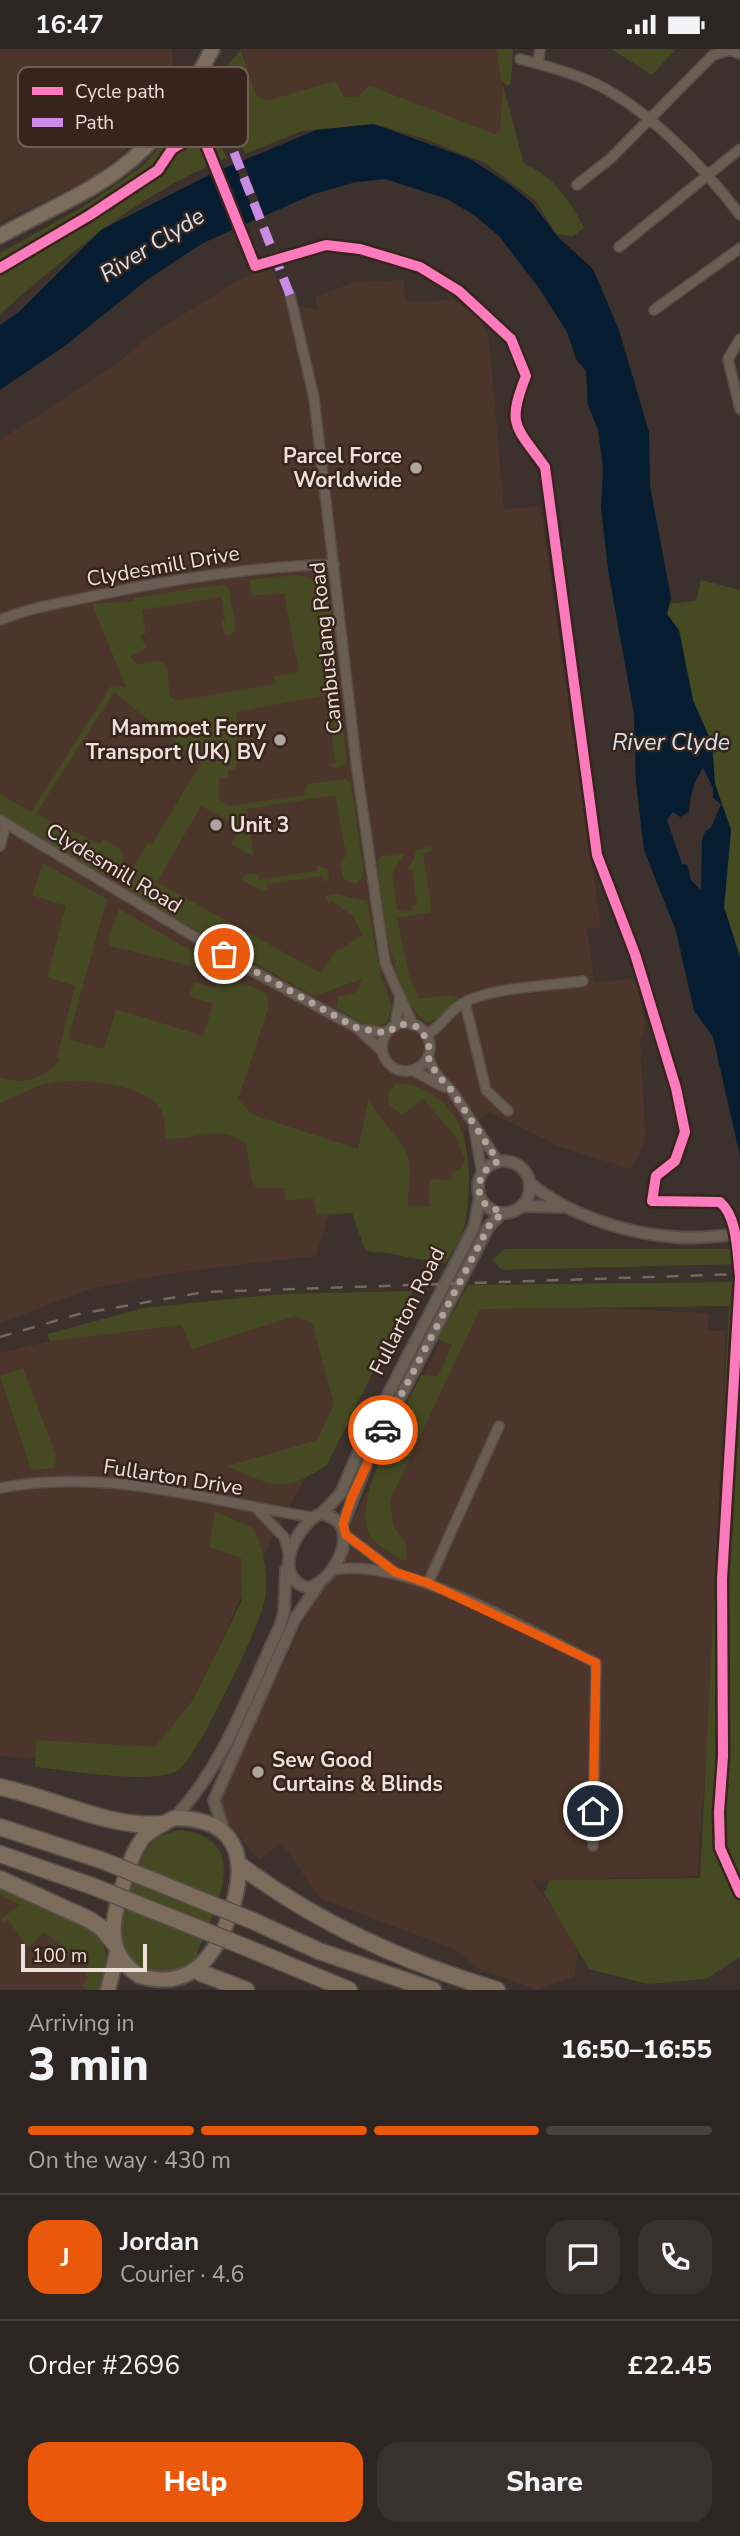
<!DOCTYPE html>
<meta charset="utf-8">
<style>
body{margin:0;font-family:"Nunito Sans",sans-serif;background:#39312e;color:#f1f3f6;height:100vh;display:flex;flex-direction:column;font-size:26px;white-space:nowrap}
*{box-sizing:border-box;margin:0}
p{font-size:23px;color:#a7a5a5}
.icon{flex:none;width:38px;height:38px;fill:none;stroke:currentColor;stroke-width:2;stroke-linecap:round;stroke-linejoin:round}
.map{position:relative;height:1941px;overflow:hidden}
.panel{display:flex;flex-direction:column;background:#2d2521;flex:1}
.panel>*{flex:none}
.scale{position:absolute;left:21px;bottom:18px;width:126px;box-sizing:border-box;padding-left:7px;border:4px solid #ede0da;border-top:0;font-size:19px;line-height:24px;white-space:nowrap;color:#ede0da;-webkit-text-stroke:5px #37251c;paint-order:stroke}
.pin{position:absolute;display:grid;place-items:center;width:60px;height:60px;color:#fff;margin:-30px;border:4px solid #fff;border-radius:50%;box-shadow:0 2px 7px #0007}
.courier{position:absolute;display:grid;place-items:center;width:70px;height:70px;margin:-35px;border:5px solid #ea580c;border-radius:50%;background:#fff;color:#222;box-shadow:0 2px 9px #0007}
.overview em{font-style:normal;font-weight:800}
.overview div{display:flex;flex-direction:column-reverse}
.overview{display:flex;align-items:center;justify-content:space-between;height:119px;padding:0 28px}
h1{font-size:46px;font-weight:800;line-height:52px}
.bar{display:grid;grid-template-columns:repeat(4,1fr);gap:10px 7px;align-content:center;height:84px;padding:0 28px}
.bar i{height:9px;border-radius:5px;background:#48423f}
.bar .active{background:#ea580c}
.bar p{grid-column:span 4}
.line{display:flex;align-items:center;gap:18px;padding:0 28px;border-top:2px solid #48423f}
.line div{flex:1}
.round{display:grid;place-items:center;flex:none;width:74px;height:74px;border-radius:21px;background:#39312e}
.cta{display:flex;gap:14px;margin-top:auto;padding:14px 28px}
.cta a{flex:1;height:80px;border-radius:21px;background:#ea580c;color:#fff;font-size:28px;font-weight:800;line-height:80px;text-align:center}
.cta a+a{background:#39312e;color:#f1f3f6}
.status{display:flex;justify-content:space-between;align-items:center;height:49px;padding:0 35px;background:#2d2521;direction:ltr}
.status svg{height:19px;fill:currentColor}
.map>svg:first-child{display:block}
.built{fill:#4c352a}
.green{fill:#464a22}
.water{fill:#051c31;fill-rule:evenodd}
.pier{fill:#3c312c}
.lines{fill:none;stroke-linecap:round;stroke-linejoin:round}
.minor-casing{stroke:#574e4a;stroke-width:12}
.tertiary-casing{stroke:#574e4a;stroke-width:14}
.primary-casing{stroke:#574e4a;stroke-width:18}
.motorway-casing{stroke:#574e4a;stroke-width:19}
.minor{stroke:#6a5e52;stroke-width:9}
.tertiary{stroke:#6a5e52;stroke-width:10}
.primary{stroke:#7d6d5c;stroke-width:14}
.motorway{stroke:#7b6c5c;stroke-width:16}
.rail{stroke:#736961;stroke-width:2.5;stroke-dasharray:12 12;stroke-linecap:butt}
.motorway-bridge-casing{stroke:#574e4a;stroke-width:19;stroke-linecap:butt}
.motorway-bridge{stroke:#7b6c5c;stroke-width:16}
.quiet{stroke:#ca8be6;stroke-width:9;stroke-dasharray:18 9;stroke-linecap:butt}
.cycleway-casing{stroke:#37251c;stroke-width:15}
.cycleway{stroke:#fd7abc;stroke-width:10}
.done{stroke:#afa39d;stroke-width:7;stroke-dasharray:0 12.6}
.route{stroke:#ea580c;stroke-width:9}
.poi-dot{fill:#afa39d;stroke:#37251c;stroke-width:2.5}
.labels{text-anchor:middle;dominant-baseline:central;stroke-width:5;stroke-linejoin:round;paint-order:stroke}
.poi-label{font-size:21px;font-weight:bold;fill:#ede0da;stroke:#37251c;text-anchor:end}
.street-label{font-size:21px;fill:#ede0da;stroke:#37251c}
.water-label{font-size:23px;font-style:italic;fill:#d3e2f0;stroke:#37251c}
.key{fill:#37251c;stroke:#6e5d55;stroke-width:2}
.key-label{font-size:19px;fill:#ede0da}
</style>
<div class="status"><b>16:47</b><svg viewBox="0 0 49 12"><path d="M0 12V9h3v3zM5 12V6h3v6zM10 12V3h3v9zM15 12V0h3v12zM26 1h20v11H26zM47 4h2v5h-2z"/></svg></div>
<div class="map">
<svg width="740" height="1941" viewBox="0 0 740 1941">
<rect width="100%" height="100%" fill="#3c312c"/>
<path class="built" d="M0 0H172L173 9 167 47 133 94 96 127 0 173Z
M242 0H505L500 82 495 85 357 48H282L266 52 256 45Z
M271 217 287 255 318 261 315 248 355 233 403 231 407 253 454 251 480 269 489 290 504 460 540 457 601 878 587 880 595 934 636 929 646 981 640 991 646 1091 631 1120 560 1098 489 1063 464 1083 469 1125 433 1165 330 1163 316 1207 186 1222 93 1239 0 1274V391L116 315 156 282 241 230Z
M304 1252 342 1359 237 1557 177 1693 143 1717 0 1707V1304L136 1271Z
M459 1253 709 1264 707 1282H726L710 1661 697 1827 532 1832 579 1894 574 1927 537 1941 478 1919 456 1901 319 1849 282 1794 259 1811 219 1762 222 1741Z
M0 1846 62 1878 97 1919 95 1941H0Z"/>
<path class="green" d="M496 0H513L511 35 507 37 501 30Z
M611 0H676L652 26Z
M241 1 256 45 266 52 335 32 344 48H357L370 37 495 85 500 81 503 36 524 115C552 125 571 153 584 179L573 187 556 185 536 152 485 114 422 89 374 75 302 82 245 105 236 81 225 70 227 16Z
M204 60 227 109C141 143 69 205 0 265V204L88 155 144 116 191 61Z
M297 526C312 528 320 535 329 547L347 714 336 720 329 716 336 714 326 646 236 663 243 712 236 714V720L228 721V729L219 730V750L230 757 304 746 307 735 345 730 351 734 364 827 356 835 344 830 340 815 348 804 344 796 335 746 247 760 254 808 231 795 240 778 201 757 157 833 321 924 338 899 341 900 362 886 353 867 332 852 329 854 325 847 336 845 367 852 381 928 392 957 387 973C370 983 351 967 336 959L338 948 357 943 362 930 314 947 126 841V829L148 794 152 795 201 714 114 643 36 765 100 795 104 790 121 801 124 811 116 825 104 827 0 765V745L31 763 111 637 126 638 92 555 134 552 133 549 224 535 229 541 236 581 229 586 224 585 221 572 225 571 221 548 142 561 146 584 140 587 147 599 130 608 138 616C172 605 168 620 169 647L176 652 276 635 274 627 299 623 284 544 252 547 249 531Z
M701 531 740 541V908L724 858 731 781 715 735 712 695 693 651 679 582 667 565 669 555 696 552Z
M431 796 432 802 423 805 432 863 397 869 410 931 420 950 446 946 458 948 437 970 428 973C393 958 380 847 378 812L381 807 404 805 392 824 397 861 412 862 411 857 417 855 412 821H406L414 811 416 801Z
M43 814 107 850 68 990 104 1000 116 960 203 987 213 955 189 947 194 933 216 939 217 929 203 920 110 897 108 889 119 860 206 910 231 929 266 944 269 957 238 1050 253 1066 358 1100 369 1049C378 1072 400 1085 408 1107 413 1122 407 1142 408 1157L429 1158 430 1130 451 1131 452 1124 462 1118 465 1110 455 1087 423 1050 402 1066 389 1056 388 1045 396 1035C409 1034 420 1038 432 1045 474 1070 472 1132 465 1175 462 1189 453 1202 445 1214 427 1212 410 1209 393 1205 383 1202 375 1205 365 1201L352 1164 317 1166 313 1149 286 1152 284 1139H257L252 1133 246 1095C220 1074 194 1091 165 1090 165 1080 166 1067 159 1058 141 1034 73 1027 46 1035 30 1039 15 1048 0 1054V1028C26 1037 40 1030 60 1012L57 1009 75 937 47 928 66 857 32 846Z
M317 816 328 820 329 831 324 833 322 827 267 835V841L261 842 241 830 246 825H258L259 831 317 822Z
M505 1200H740V1215L502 1221 492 1211Z
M740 1233V1908L706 1930 648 1935 589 1920 544 1844 550 1831 700 1829 729 1257 480 1260 390 1451 393 1477 405 1493 408 1510 403 1512C394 1505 374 1495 369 1485 352 1447 404 1362 421 1326L438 1327 452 1296 438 1290 468 1236Z
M413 1242 327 1416C282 1446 273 1437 227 1417L317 1391 334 1355 312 1274 295 1267 192 1300 182 1276 50 1292 47 1285 144 1259 281 1245Z
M23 1319 56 1406 55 1419 31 1421 0 1327Z
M215 1462 255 1480C263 1504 271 1531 263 1558 256 1582 196 1713 177 1722 148 1736 69 1721 35 1718L36 1691 155 1698 193 1651 242 1551 241 1509 209 1498Z
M180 1781C256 1790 214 1861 197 1904L201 1909C175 1931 125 1929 120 1887 118 1866 138 1805 155 1791 163 1785 171 1783 180 1781Z
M0 1837C25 1848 95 1873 104 1898 110 1912 103 1927 100 1941H88L81 1937 88 1929 85 1925 89 1920 44 1883 28 1899 8 1871 3 1873 1 1870 20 1856 0 1846Z"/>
<path class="water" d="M374 75 470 110 509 135 531 153 559 189 593 220 619 281 649 383 650 437 671 549 667 565 679 581 693 651 712 695 715 735 731 781 724 858 740 908V1107L713 988 694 962 676 882 644 801 636 734 634 665 608 521 601 458 603 419 598 381 588 356 586 322 576 310 567 283 539 239 499 187 474 166 447 150 385 130 356 133 314 145 203 194 148 230 66 296 0 341V276L19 263 101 181 213 124 316 81ZM703 719 713 739V749L721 755 711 779 705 783 702 791 701 841 691 831 687 816 682 815 667 771 673 763 680 768 689 763C690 746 693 734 703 719Z"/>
<path class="pier" d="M241 108 266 170 258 173 233 111Z
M218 118 243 179 238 181 213 120Z"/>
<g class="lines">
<g class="minor-casing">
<path id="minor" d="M520 10C543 16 566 22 587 31 643 54 704 118 740 166
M538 15 540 0
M577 136 611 109 713 6 730 1 740 5
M619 198 740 100
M290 246 314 349 357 721 385 914 413 976
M654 261 740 199
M740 290 728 310 740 360
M0 571C31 558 66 553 99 546 178 529 254 518 334 515
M0 771 245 918 357 979 382 1002
M0 797 6 775
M465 953 486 1041 508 1062
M382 998a24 24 0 1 1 48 0a24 24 0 1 1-48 0Z
M395 977 400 948
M358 980 386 984
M426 986C442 978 448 962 463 954 493 938 548 937 583 932
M428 1008 435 1024 452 1042 498 1112
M412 1021 444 1038
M474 1079 482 1124
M0 1439C105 1418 208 1452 311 1468
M258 1461 284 1488 289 1506
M346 1486 395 1523
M332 1521C406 1507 528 1582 596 1614L593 1797
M428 1534 499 1377"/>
</g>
<g class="tertiary-casing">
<path id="tertiary" d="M478 1138a26 26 0 1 1 52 0a26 26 0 1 1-52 0Z
M530 1134C566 1165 627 1185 675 1188 696 1190 719 1187 740 1185
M521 1157 561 1158
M321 1465 341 1444 357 1406 474 1178 480 1148
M321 1465C365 1472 337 1531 308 1539 266 1526 303 1469 321 1465Z
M343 1475 370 1406 489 1177 502 1164
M174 1769C225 1716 249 1642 280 1577L284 1563 286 1520
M225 1785 214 1751 295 1570 319 1535"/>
</g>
<g class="primary-casing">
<path id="primary" d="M0 187C39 165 81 148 117 122 159 92 190 46 212 0
M174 1769C246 1769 248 1820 227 1873 212 1911 189 1941 140 1927 103 1904 112 1868 124 1833 128 1818 133 1802 143 1789 152 1780 163 1775 174 1769Z
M108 1941 117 1904"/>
</g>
<g class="motorway-casing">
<path id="motorway" d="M0 1738C53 1749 110 1780 162 1775
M0 1778 101 1811
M0 1805 92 1837
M241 1817C317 1874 406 1914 497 1941
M0 1830 90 1871 103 1880 114 1894
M159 1834 193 1848
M152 1861 185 1874
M251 1871 319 1902 433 1941
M240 1896 349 1941
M201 1924 246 1941"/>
</g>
<use href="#minor" class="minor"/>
<use href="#tertiary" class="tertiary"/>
<use href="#primary" class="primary"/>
<use href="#motorway" class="motorway"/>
<path class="rail" d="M0 1288 79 1265 205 1243 740 1225"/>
<g class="motorway-bridge-casing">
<path id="motorway-bridge" d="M101 1811 159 1834
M92 1837 152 1861
M193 1848 251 1871
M185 1874 240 1896"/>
</g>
<use href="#motorway-bridge" class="motorway-bridge"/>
<path class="quiet" d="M218 52 222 73 290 246"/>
<g class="cycleway-casing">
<path id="cycleway" d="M0 219 90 166 158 121 172 100 201 83 255 217 326 196 360 200 420 218 459 242 511 290 526 327C506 377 516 377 545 418L597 806 635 905 676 1039 685 1083 675 1112 656 1127 652 1152 720 1153C738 1168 737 1205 740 1228L722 1530 723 1707 719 1763 720 1799 740 1844"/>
</g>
<use href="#cycleway" class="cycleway"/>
</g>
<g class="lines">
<path class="done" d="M224 905 357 979 386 984 401 975 418 978 429 993 428 1008 436 1024 452 1042 498 1112 482 1124 478 1140 484 1154 502 1164 489 1177 383 1381"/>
<path class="route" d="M383 1381 351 1450 343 1475 346 1486 395 1523 428 1534 596 1614 593 1762"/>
</g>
<g class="poi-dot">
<circle cx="416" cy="419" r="7"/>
<circle cx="280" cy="691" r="7"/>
<circle cx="216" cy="776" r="7"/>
<circle cx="258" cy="1723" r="7"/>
</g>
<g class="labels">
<g class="poi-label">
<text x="402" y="407">Parcel Force<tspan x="402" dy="24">Worldwide</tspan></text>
<text x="266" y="679">Mammoet Ferry<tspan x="266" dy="24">Transport (UK) BV</tspan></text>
<text x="230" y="776" text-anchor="start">Unit 3</text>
<text x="272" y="1711" text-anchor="start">Sew Good<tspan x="272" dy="24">Curtains &amp; Blinds</tspan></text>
</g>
<g class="street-label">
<text transform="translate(163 517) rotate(-10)">Clydesmill Drive</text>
<text transform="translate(326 599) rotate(-96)">Cambuslang Road</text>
<text transform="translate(114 819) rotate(31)">Clydesmill Road</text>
<text transform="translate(407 1262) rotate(-63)">Fullarton Road</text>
<text transform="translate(173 1428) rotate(9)">Fullarton Drive</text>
</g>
<g class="water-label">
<text transform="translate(152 196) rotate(-32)">River Clyde</text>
<text x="671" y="693">River Clyde</text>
</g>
</g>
<rect x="18" y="18" width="230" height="80" rx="10" class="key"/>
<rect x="32" y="38" width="31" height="8" fill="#fd7abc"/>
<rect x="32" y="69" width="31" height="9" fill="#ca8be6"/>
<g class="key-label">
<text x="75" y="49">Cycle path</text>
<text x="75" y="80">Path</text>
</g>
</svg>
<div class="scale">100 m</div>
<div class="pin" style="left:224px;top:905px;background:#ea580c"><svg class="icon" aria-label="bag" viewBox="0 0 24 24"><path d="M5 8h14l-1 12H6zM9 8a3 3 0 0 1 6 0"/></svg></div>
<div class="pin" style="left:593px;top:1762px;background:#1f2937"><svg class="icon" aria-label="home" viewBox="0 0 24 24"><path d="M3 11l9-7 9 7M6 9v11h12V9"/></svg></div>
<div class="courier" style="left:383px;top:1381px"><svg class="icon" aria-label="car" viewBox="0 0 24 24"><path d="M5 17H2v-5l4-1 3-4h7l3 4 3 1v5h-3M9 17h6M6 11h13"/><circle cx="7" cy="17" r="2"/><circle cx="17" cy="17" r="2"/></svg></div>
</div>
<section class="panel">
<div class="overview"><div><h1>3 min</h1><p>Arriving in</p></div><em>16:50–16:55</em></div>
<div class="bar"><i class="active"></i><i class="active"></i><i class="active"></i><i></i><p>On the way · 430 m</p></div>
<div class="line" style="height:126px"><b class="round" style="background:#ea580c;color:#fff">J</b><div><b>Jordan</b><p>Courier · 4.6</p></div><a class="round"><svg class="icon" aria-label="chat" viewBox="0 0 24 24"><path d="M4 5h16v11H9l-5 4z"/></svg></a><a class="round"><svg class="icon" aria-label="phone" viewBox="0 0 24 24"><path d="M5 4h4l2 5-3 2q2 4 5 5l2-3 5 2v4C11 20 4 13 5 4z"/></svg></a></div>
<div class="line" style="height:91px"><div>Order #2696</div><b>£22.45</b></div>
<div class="cta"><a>Help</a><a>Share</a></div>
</section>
